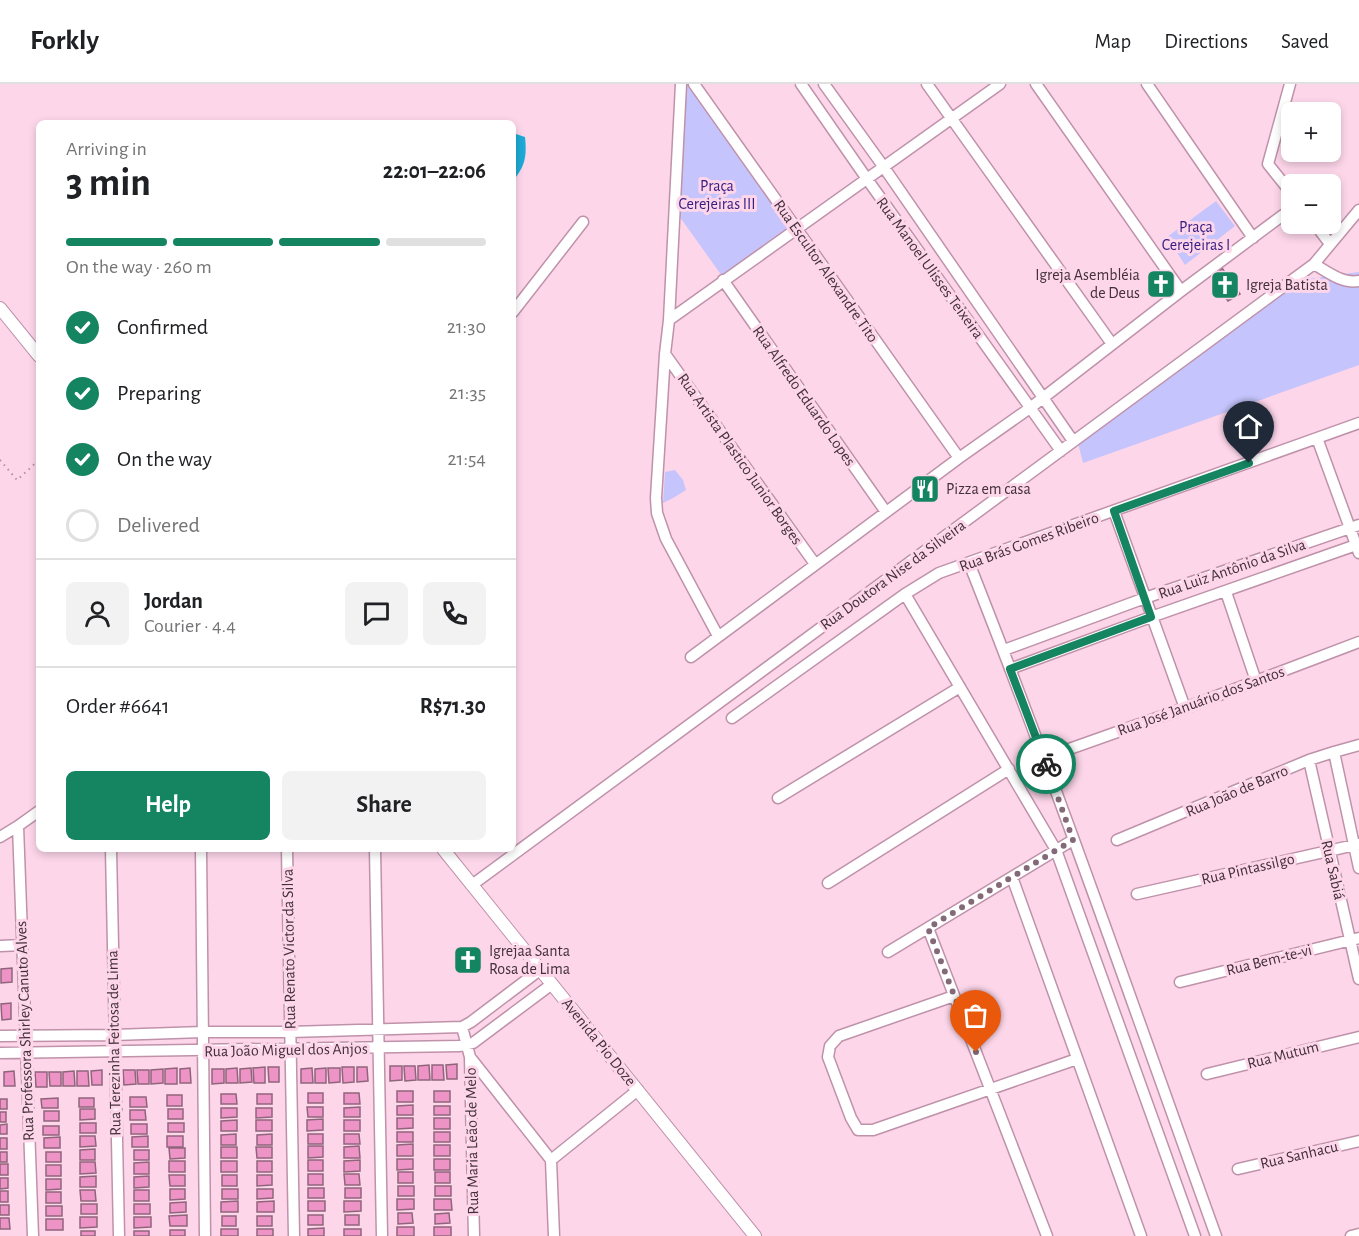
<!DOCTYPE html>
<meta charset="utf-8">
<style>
body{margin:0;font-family:"Alegreya Sans",sans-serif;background:#f2f2f2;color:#202124;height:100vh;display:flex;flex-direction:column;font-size:22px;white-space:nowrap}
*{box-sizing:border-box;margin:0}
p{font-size:20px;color:#757577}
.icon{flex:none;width:33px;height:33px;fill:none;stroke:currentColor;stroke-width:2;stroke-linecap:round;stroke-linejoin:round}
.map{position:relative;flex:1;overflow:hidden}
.drawer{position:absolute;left:36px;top:36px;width:480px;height:732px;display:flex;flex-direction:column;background:#fff;border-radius:9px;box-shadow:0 3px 9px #0003}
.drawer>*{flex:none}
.tools{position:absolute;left:1281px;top:18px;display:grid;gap:12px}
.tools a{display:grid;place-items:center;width:60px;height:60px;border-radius:9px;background:#fff;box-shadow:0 3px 9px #0003;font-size:30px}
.pin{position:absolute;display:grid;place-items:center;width:51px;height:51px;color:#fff;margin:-62px -26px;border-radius:50% 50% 50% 0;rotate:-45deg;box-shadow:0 0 6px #0007}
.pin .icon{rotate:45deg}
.courier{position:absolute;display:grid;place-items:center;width:60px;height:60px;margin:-30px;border:4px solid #158461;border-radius:50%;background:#fff;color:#222;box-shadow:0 2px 8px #0007}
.headline em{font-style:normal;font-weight:700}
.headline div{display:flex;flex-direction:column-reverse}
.headline{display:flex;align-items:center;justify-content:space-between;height:102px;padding:0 30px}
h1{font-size:39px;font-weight:700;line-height:45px}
.bar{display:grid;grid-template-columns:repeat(4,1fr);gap:9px 6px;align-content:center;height:72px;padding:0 30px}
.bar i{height:8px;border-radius:4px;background:#e0e0e0}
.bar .current{background:#158461}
.bar p{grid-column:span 4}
.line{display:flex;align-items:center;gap:15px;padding:0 30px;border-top:2px solid #e0e0e0}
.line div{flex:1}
.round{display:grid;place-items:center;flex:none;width:63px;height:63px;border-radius:9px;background:#f2f2f2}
ol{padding:0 30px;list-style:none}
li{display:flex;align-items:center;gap:18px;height:66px}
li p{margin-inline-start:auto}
li .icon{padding:6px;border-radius:50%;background:#158461;color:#fff;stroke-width:4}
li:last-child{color:#757577}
li i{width:33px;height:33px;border:3px solid #e0e0e0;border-radius:50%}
.cta{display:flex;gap:12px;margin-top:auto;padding:12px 30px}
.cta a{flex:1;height:69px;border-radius:9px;background:#158461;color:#fff;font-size:24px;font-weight:700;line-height:69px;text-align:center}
.cta a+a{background:#f2f2f2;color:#202124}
header{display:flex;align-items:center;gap:36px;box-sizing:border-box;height:84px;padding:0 30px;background:#fff;border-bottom:2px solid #e0e0e0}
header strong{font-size:28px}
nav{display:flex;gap:33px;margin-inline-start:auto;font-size:21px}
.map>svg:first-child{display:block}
.green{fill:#c5c4fc}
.water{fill:#1daad7}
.building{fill:#ee93c6;stroke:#8f657c;stroke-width:1.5}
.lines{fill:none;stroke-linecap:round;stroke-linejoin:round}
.minor-casing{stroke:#bf92aa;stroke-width:13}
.tertiary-casing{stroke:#bf92aa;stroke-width:14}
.path{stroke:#b091a1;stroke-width:2;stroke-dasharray:1.5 4.5;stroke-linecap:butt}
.minor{stroke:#fff;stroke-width:10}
.tertiary{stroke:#fff;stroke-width:12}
.done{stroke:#846a78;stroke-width:6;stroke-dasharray:0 10.8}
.route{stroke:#158461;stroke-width:8}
.labels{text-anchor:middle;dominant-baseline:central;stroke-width:6;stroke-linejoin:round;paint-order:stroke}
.park-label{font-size:16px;fill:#351c81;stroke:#fdd6ea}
.street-label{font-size:16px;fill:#43303a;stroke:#fdd6ea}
.poi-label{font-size:16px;fill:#43303a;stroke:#fdd6ea;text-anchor:start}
</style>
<header>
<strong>Forkly</strong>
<nav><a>Map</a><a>Directions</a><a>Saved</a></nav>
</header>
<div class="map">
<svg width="1359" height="1152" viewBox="0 0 1359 1152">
<rect width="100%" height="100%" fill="#fdd6ea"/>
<path class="green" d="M679 0H691L791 142 722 192 672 122Z
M1216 117 1235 142 1185 181 1167 153Z
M1359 188V281L1083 379 1078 359 1300 196Z
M675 386 683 396 686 406 673 414 663 419 665 388Z"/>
<path class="water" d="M513 49 525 53C527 73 525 82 513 97Z"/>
<path class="building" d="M1222 184 1240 210 1228 217 1211 192 1220 187Z
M12 884V898L1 899V885Z
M11 919V935L2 936 1 920Z
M457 980V995H447L446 981Z
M429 981 430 996H418V982Z
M432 981H443L444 996H432Z
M390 982H402V996L390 997Z
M404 982H415L416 996 405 997Z
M265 983V999H254L253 984Z
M268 983H279V998H269Z
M342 983H354V998L343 999Z
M357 983H367L368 997 357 998Z
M177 984V1000H165V985Z
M190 984 191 999H180V985Z
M237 984 238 999H226V985Z
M251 984 252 998 240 999V985Z
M312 984 313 999H301V985Z
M326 984V999H315V985Z
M328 984H340V998L329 999Z
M163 985V999L151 1000V986Z
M212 985H224V999L212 1000Z
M102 986V1001H92L91 987Z
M123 986H135L136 1000 124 1001Z
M137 986H149V1000H138Z
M14 987 15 1002H4V988Z
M74 987 75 1002H63V988Z
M77 987H88L89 1002H77Z
M35 988H47V1003H36Z
M49 988H61V1002H50Z
M397 1007H413V1018H397Z
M434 1007H450V1018H434Z
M308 1009H323V1019H308Z
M344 1009H359L360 1020H344Z
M221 1010H236L237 1020H221Z
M257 1010H272V1020H257Z
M167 1011H182V1022H167Z
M130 1013H146L147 1023H130Z
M58 1014V1024H42L41 1015Z
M79 1014H94V1023H79Z
M0 1015H7V1025H0Z
M413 1021V1031H397V1022Z
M434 1022H450V1031H434Z
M307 1023H323V1033H308Z
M360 1023V1033H344V1024Z
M221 1024H237V1033L221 1034Z
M256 1024H272V1033L256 1034Z
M80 1025H95V1035L80 1036Z
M168 1025H183V1035H168Z
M130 1026H145L146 1036H130Z
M44 1027H59V1037H44Z
M0 1028H6V1038H0Z
M397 1034H413V1044L397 1045Z
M434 1034H450V1045H434Z
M323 1035V1046L307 1047V1036Z
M237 1036V1047H221V1037Z
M256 1036H272V1047H256Z
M344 1036H360V1047H344Z
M80 1039H96V1049H80Z
M168 1039H184V1048H168Z
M7 1040V1050H0V1041Z
M131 1040H147V1050H131Z
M43 1042H59V1051H43Z
M397 1048H413V1058H397Z
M434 1048H450V1058H434Z
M236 1050V1061H221V1051Z
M272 1050V1061H257V1051Z
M308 1050H323V1060H308Z
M344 1050H359L360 1060H344Z
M80 1052H95L96 1062 80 1063Z
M148 1052V1063H132V1053Z
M167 1052H183V1063H167Z
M60 1053V1064H44V1054Z
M0 1054H7V1065H0Z
M413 1060V1072H397V1061Z
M434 1061H450V1072H434Z
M308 1062H323V1073L308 1074Z
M359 1062 360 1074H344V1063Z
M221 1063H237V1074H221Z
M256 1063H272V1074H257Z
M169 1064H185V1074L170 1075Z
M95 1065V1076H80V1066Z
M134 1066H149V1076H134Z
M0 1068H7V1078H0Z
M46 1068H61V1078H46Z
M397 1075H413V1085L397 1086Z
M434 1075H450V1086H434Z
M308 1076H323V1087H308Z
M360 1076V1087L344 1088V1077Z
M169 1077H185V1088H169Z
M221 1077H237V1088H221Z
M257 1077H272V1088H257Z
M80 1078H95L96 1089 80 1090Z
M149 1078V1090H134V1079Z
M0 1080H8V1091H0Z
M46 1081H61V1092H46Z
M398 1088H413V1099H398Z
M435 1088H450V1099H435Z
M308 1090H323V1101H308Z
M344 1090H359L360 1101H345Z
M169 1091H185V1102H170Z
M222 1091H237V1102H222Z
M257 1091H272V1101L257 1102Z
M96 1092V1103H80V1093Z
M149 1092V1103L134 1104V1093Z
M0 1094H8V1104L0 1105Z
M46 1095H61V1105L46 1106Z
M398 1102H414V1112H398Z
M435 1102H451V1112H435Z
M308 1104H324V1114H308Z
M345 1104H361V1114H345Z
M170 1105H185V1115L170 1116Z
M222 1105H238V1115H222Z
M257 1105H273V1114L257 1115Z
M80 1106H95L96 1117H81Z
M134 1106H149V1117H134Z
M0 1107H8V1118H0Z
M46 1108H61V1119H46Z
M397 1115H414V1125L397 1126Z
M434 1115H451L452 1126H434Z
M238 1117V1128H221V1118Z
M274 1117V1128H257V1118Z
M308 1117H325V1127H308Z
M344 1117H361V1127L344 1128Z
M186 1118V1128L170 1129V1119Z
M81 1120H97V1130H81Z
M134 1120H150V1130H134Z
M0 1121H9V1131H0Z
M46 1122H62V1132H46Z
M398 1129H412L413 1139 398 1140Z
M449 1129 450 1139 435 1140V1130Z
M187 1131V1142H170L169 1132Z
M308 1131H323V1141H308Z
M345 1131H359V1141H345Z
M222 1132H236V1142H222Z
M257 1132H272V1142H257Z
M80 1133H97V1143L80 1144Z
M134 1133H151V1143L134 1144Z
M0 1134H9L10 1145H0Z
M46 1135H63V1146H46Z
M397 1143H414V1152H397Z
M434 1143H451V1152H434Z
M324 1144V1152H308V1145Z
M221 1145H238V1152H221Z
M257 1145H273V1152H257Z
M344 1145H361V1152H344Z
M170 1146H185V1152H170Z
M81 1147H95V1152H81Z
M134 1147H149V1152H134Z"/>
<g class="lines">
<g class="minor-casing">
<path id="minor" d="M681 0 669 236 665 270 656 414 657 429 666 455 718 552
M694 0 959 374
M801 0 867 95 1061 367
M824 0 883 82 1073 357
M927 0 1112 260
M1036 0 1181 207
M1147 0 1253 154
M1290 0 1268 80 1292 110
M1315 140 1330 160
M1314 180C1327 188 1343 200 1359 197
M723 196 886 428
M513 228 583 138
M669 236 1000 0
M665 270 815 480
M1317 354 1359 469
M1114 427 1185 624
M969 479C1057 701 1135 927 1216 1152
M1226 508 1256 597
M905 510 1056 766 1195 1152
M1004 566 1145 514 1359 441
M691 573 959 374 1030 324 1181 207 1283 131
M1010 585 1151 533 1359 460
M732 634 905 510 939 489 1359 339
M1334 668 1359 784
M1044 674 1185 624 1359 558
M1309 676 1359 895
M778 714 960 603
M18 742 33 1152
M0 753 18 742 39 727
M1117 756 1309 676 1334 668 1359 661
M111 765 119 1152
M201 765 205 1152
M287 765 294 1152
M375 765 382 1152
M1012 793 1141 1152
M828 799 1009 685
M472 801 1314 180 1359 126
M1137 810 1359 760
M928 844 1047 1152
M0 862 22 861
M888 868 1073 756
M1180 898 1359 854
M954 912 839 952 830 962 828 973 851 1034 858 1046H873L1077 975
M462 943 470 973 474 1152
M0 952 114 951 203 948H290L462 943 471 938 541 885
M0 969 460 962 473 959 552 900
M470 973 551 1076 554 1152
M1207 990 1359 953
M551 1076 638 1006
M1238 1085 1359 1057
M1351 1152 1359 1150"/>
</g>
<g class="tertiary-casing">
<path id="tertiary" d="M0 224 39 272
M443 765 755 1152"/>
</g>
<path class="path" d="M0 376 17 396 39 376"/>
<use href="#minor" class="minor"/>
<use href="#tertiary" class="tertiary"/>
</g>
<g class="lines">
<path class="done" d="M976 968 928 844 1073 756 1046 680"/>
<path class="route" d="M1046 680 1010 585 1151 533 1114 427 1249 379"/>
</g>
<defs>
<g id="church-square" transform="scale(1.5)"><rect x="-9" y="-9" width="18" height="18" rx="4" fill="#158461" stroke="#fdd6ea"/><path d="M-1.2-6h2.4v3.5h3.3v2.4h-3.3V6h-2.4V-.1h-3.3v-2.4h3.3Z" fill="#fff"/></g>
<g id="restaurant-square" transform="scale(1.5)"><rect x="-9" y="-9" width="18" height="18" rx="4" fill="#158461" stroke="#fdd6ea"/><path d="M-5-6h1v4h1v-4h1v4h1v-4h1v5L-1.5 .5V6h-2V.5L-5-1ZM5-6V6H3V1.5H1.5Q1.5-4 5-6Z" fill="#fff"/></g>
</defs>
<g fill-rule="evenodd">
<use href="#church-square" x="1161" y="200"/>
<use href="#church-square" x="1225" y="201"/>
<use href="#restaurant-square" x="925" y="405"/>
<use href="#church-square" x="468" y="876"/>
</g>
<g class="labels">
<g class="park-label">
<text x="717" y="102">Praça<tspan x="717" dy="18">Cerejeiras III</tspan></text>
<text x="1196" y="143">Praça<tspan x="1196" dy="18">Cerejeiras I</tspan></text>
</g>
<g class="street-label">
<text transform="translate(930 184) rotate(54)">Rua Manoel Ulisses Teixeira</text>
<text transform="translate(826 187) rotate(55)">Rua Escultor Alexandre Tito</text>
<text transform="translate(804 312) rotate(55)">Rua Alfredo Eduardo Lopes</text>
<text transform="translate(740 375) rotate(55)">Rua Artista Plastico Junior Borges</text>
<text transform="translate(1029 458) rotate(-20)">Rua Brás Gomes Ribeiro</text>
<text transform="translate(1232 485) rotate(-19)">Rua Luiz Antônio da Silva</text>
<text transform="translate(893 491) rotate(-36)">Rua Doutora Nise da Silveira</text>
<text transform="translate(1201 617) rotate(-20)">Rua José Januário dos Santos</text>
<text transform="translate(1237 707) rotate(-23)">Rua João de Barro</text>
<text transform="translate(1248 785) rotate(-13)">Rua Pintassilgo</text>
<text transform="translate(1333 786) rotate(77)">Rua Sabiá</text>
<text transform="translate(289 865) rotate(-91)">Rua Renato Victor da Silva</text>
<text transform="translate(1269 876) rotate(-14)">Rua Bem-te-vi</text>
<text transform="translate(25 947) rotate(-92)">Rua Professora Shirley Canuto Alves</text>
<text transform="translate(599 958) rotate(51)">Avenida Pio Doze</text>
<text transform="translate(114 959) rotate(-91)">Rua Terezinha Feitosa de Lima</text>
<text transform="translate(286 966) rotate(-1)">Rua João Miguel dos Anjos</text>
<text transform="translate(1283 971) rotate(-14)">Rua Mutum</text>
<text transform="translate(472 1057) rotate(-91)">Rua Maria Leão de Melo</text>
<text transform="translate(1299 1071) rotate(-13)">Rua Sanhacu</text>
</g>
<g class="poi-label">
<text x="1140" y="191" text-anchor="end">Igreja Asembléia<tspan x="1140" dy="18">de Deus</tspan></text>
<text x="1246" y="201">Igreja Batista</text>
<text x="946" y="405">Pizza em casa</text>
<text x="489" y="867">Igrejaa Santa<tspan x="489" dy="18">Rosa de Lima</tspan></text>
</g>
</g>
</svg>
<div class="tools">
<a>+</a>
<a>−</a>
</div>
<div class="pin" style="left:976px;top:968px;background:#ea580c"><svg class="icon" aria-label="bag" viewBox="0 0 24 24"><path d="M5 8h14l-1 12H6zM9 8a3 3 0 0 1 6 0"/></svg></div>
<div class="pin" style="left:1249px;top:379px;background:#1f2937"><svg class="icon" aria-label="home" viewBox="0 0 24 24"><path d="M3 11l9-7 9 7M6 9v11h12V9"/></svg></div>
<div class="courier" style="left:1046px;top:680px"><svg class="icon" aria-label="bike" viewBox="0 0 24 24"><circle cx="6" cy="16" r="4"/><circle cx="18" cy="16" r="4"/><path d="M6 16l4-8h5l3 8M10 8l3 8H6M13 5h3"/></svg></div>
<section class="drawer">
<div class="headline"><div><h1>3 min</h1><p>Arriving in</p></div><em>22:01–22:06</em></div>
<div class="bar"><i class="current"></i><i class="current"></i><i class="current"></i><i></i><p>On the way · 260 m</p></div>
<ol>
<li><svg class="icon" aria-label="check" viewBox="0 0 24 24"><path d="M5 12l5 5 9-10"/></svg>Confirmed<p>21:30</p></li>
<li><svg class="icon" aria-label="check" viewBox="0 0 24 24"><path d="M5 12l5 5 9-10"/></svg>Preparing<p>21:35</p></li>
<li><svg class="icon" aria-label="check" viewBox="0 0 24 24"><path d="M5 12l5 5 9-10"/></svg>On the way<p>21:54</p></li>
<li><i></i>Delivered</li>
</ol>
<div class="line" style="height:108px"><a class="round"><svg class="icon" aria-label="person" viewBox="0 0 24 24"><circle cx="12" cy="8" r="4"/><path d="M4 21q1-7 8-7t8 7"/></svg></a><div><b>Jordan</b><p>Courier · 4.4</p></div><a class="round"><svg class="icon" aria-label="chat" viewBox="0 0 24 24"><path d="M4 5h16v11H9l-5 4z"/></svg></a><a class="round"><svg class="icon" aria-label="phone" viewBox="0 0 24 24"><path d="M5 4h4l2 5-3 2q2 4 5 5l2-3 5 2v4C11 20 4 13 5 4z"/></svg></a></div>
<div class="line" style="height:78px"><div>Order #6641</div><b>R$71.30</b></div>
<div class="cta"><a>Help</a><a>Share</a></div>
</section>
</div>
